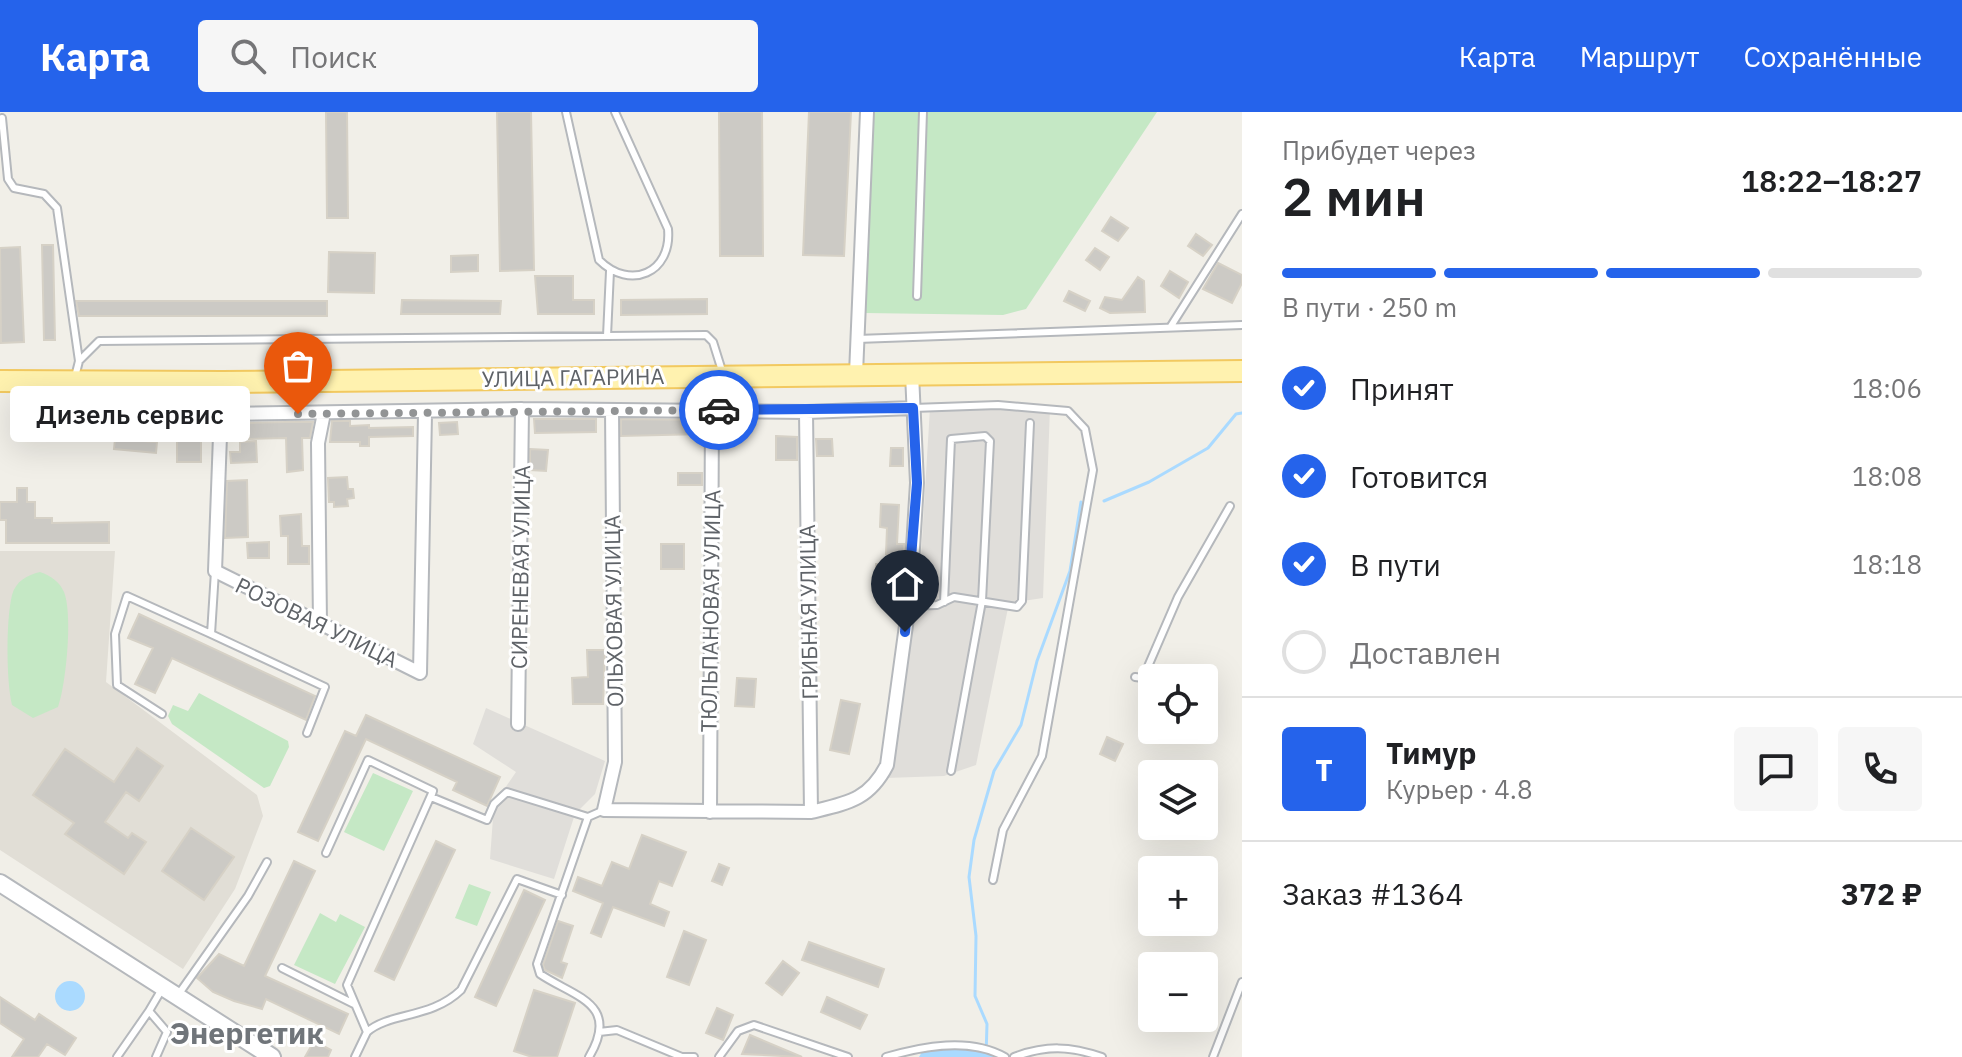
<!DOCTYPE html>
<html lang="ru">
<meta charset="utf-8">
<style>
body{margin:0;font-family:"IBM Plex Sans",sans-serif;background:#f6f6f6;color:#202124;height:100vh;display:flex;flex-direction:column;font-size:30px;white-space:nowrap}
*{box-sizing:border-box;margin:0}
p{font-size:26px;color:#757577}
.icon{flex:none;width:44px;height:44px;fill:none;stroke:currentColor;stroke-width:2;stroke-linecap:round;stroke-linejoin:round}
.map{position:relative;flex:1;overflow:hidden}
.panel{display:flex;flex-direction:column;background:#fff;width:720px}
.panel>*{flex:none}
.fabs{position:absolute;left:1138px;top:552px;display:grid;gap:16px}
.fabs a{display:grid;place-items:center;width:80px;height:80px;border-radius:8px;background:#fff;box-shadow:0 8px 32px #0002;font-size:40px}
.pin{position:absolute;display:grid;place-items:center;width:68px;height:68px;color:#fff;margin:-82px -34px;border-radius:50% 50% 50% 0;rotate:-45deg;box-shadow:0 0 8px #0007}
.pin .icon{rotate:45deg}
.courier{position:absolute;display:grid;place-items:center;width:80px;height:80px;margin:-40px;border:6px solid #2563eb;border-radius:50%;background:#fff;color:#222;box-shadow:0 2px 10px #0007}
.bubble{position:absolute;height:56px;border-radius:8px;background:#fff;box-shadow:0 8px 32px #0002;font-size:26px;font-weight:600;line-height:56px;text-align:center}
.head em{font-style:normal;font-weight:600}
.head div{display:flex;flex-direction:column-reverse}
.head{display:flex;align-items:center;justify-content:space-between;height:136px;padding:0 40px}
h1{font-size:52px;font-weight:600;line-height:60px}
.bar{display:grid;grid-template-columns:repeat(4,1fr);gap:12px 8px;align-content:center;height:96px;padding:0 40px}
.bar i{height:10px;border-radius:6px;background:#e0e0e0}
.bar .active{background:#2563eb}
.bar p{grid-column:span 4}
.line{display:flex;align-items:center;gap:20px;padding:0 40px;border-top:2px solid #e0e0e0}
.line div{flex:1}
.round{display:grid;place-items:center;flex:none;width:84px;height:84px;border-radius:8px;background:#f6f6f6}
ol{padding:0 40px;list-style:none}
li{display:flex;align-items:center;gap:24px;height:88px}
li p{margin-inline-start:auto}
li .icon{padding:8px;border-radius:50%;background:#2563eb;color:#fff;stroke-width:4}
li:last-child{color:#757577}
li i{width:44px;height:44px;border:4px solid #e0e0e0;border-radius:50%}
header{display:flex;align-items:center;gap:48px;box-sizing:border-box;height:112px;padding:0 40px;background:#2563eb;color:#fff}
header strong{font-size:38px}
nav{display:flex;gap:44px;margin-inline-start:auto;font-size:28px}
.search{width:560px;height:72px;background:#f6f6f6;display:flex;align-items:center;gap:20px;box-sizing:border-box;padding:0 28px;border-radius:8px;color:#757577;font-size:30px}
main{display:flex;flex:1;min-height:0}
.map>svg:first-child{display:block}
.industrial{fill:#e0deda}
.education{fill:#e1ded6}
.green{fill:#c5e8c5}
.water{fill:#aadaff}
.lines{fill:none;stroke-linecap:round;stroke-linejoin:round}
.stream{stroke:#aadaff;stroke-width:3}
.building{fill:#cccac5;stroke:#d6d1c6;stroke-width:2}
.service-casing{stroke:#b5b8bc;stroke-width:10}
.minor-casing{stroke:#b5b8bc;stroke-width:16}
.tertiary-casing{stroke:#b5b8bc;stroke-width:20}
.primary-casing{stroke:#f2c960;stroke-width:24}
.service{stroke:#fff;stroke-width:6}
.minor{stroke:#fff;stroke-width:12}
.tertiary{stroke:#fff;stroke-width:16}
.primary{stroke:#fff2af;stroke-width:20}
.done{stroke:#929495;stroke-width:8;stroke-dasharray:0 14.4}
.route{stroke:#2563eb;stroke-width:10}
.labels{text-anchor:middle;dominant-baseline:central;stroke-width:6;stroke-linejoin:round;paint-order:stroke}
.street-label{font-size:22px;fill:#5f6368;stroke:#fff}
.district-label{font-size:30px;font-weight:bold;fill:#70757a;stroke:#fff}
</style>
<header>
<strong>Карта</strong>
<div class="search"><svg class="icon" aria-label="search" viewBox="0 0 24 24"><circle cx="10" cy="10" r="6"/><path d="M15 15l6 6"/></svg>Поиск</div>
<nav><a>Карта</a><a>Маршрут</a><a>Сохранённые</a></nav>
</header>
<main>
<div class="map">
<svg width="1242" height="945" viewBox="0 0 1242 945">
<rect width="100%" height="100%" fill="#f1efe8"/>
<path class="industrial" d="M930 296H1050L1043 486 1009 491 976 653 944 664 886 666 919 477Z
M486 596 605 649 595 682 575 702 554 767 490 747 494 692 516 660 473 632Z"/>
<path class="education" d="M0 439H115L106 570 257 683 263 704 235 777 183 857 0 738Z"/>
<path class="green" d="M874 0H1157L1026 197 1003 203 865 201Z
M40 460C51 464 59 469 64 480 73 502 66 573 58 595L33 606 12 593C6 569 6 507 12 483 16 469 27 463 40 460Z
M199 581 288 629 289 635 270 674 264 676 172 612 168 604 173 593 188 599Z
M373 661 413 679 384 739 344 720Z
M469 772 491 780 477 814 455 806Z
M320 801 336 810 340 802 365 815 335 872 294 853Z"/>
<path class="water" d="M55 884a15 15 0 1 1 30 0a15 15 0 1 1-30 0Z
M962 936 1013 944V945H919L923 938Z"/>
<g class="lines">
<path class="stream" d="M1104 389 1149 370 1208 336 1236 302 1242 301
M986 945 987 912 975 884 976 824 969 765 974 728 994 659 1021 613 1037 549 1070 459 1081 390"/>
</g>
<path class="building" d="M326 0H347L348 106H327Z
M497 0H531L534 158 500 159Z
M719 0H762L763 144H720Z
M809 0H851L844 144 803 143Z
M1111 105 1128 116 1118 129 1102 119Z
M1196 122 1212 133 1203 144 1188 134Z
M42 133H53L55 228H44Z
M20 135 24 230 1 231 0 136Z
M1095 136 1109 145 1100 158 1086 148Z
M329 140 375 141 374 181 328 180Z
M478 143V159L451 160V144Z
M1218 151 1242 163V171L1232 191 1203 177Z
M1170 159 1188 170 1179 186 1161 174Z
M535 164H573V188H594V202H538Z
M1138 165 1144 169 1145 200 1110 201 1100 196 1105 185 1122 188Z
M1069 179 1090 189 1085 199 1064 189Z
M707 187V202L621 203V188Z
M402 188 501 189 500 202H401Z
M76 189H327V204H79Z
M177 297H201V350H177Z
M534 307H596V320L535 321Z
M621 307 703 308V322L621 324Z
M332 309H350V314L369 313V316L413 315V324L369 325V334H360V330H330Z
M285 310H313L310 326H302L303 358 287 360 286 326 249 327V311Z
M457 310 458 322 440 323 439 311Z
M776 324 797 325V348H776Z
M115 327 157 330 156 341 114 337Z
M816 327H832L833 344H817Z
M256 329 257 350 231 351 230 340H240V330Z
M891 336H903V354H890Z
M530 337 548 338 546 359 530 358Z
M678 361H702V373H678Z
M347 365 348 377H353L354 386 347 387 348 394 334 395V390H329L328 366Z
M247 368 248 425 225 426 227 369Z
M17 376H27V390H35V406H52V411L109 410V431H6V408H0V390H17Z
M881 392 899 393 897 432H904V443L886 442 887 416 880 415Z
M301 402 302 434H309V452H288V424H281L280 404Z
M269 430V446H248L247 431Z
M661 432H684V457H661Z
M876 452 893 453 891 475 875 474Z
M139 502 315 584 306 608 172 546 155 581 135 572 153 536 128 526Z
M587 538H605L603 592H573L572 566 588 565Z
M737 566 756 567 754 595 735 594Z
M841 588 860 592 849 642 830 638Z
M366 603 500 665 487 694 453 678 457 670 366 627 318 729 298 720 345 619 356 624Z
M1107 625 1123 632 1115 649 1100 642Z
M137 636 163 654 139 689 126 680 105 710 128 726 132 721 146 730 124 762 65 722 74 711 33 683 65 637 114 670Z
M191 716 234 745 204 788 162 759Z
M642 723 686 740 672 774 659 769 650 792 669 800 664 814 613 795 601 825 591 821 603 791 573 779 578 765 602 774 612 750 629 757Z
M436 729 455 738 394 868 375 859Z
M294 749 315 759 265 864 348 902 339 922 266 887 262 897 234 889 213 880 197 866 219 842 244 854Z
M719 752 729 756 722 773 712 769Z
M524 778 545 788 496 894 475 885Z
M558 809 573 814 561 850 567 852 562 866 545 858 543 853Z
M684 819 706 828 689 873 667 865Z
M809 830 884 857 878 875 802 848Z
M783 849 799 861 782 883 766 871Z
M534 878 575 891 557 945H532L514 939Z
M0 885 35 908 39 902 76 926 65 943 47 932 38 945H12L24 927 0 911Z
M827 885 867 903 860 917 821 900Z
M717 896 733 903 723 928 706 921Z
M750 923 802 945 742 942Z
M314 929 331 938 328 945H305Z"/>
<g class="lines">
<g class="service-casing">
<path id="service" d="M566 0 599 148C630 179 672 161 668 117L615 0
M2 6 8 67 14 76 44 82 57 96 79 249 75 265
M917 184 923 0
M1171 214 1242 102
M607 224 610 159
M857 227 1242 213
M79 249 99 229 706 223 713 230 723 262
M913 296 998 293 1068 299 1085 317 1093 358 1042 644 1003 718 993 768
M944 490 951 327 985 324 990 329 982 489 951 659
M908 494 937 493 954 485 1017 495 1022 489 1030 311
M211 522 325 575 307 621
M1135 565 1143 566 1178 485 1230 394
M162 602 117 573 115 522 127 484 211 522 215 459
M326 741 368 648 433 679
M282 856 354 892
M178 883 248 784 267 750
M367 920C390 900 431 907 461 878L517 767 562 783
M599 920 617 918 682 945
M117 945 149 899
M156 945 167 920 149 899 162 877
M355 945 367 920 347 873 433 679 431 685 487 708 494 692 507 680 588 705
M589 945C621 891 574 885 540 862L537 852 588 705 604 698
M681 945H694
M719 945 738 919 754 913 848 945
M886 945C923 934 970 925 1005 945
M1014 945C1046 933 1070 934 1102 945
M1213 945 1242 870"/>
</g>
<g class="minor-casing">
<path id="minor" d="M856 262 867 0
M222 270 215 459 420 561 425 302
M612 298 615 650 604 698 811 700C848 691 869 688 887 653L910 484 917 371 912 262
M806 300 811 700
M222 302 522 297 806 300 913 296
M320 512 318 331 324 301
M518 612 522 297
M710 700 712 298"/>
</g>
<g class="tertiary-casing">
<path id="tertiary" d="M0 771 272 945"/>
</g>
<g class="primary-casing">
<path id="primary" d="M0 269 222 270 1242 259"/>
</g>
<use href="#service" class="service"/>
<use href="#minor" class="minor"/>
<use href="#tertiary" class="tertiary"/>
<use href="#primary" class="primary"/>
</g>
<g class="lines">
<path class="done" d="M298 302 719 298"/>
<path class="route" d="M719 298 913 296 917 371 905 520"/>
</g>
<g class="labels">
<g class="street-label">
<text transform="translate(573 265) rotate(-1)">УЛИЦА ГАГАРИНА</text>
<text transform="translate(520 455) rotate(-89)">СИРЕНЕВАЯ УЛИЦА</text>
<text transform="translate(613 499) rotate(-91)">ОЛЬХОВАЯ УЛИЦА</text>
<text transform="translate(710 499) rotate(-89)">ТЮЛЬПАНОВАЯ УЛИЦА</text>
<text transform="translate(808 500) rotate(-91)">ГРИБНАЯ УЛИЦА</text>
<text transform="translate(317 510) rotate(26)">РОЗОВАЯ УЛИЦА</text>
</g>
<g class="district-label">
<text x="247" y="920">Энергетик</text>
</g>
</g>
</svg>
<div class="fabs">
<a><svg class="icon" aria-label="locate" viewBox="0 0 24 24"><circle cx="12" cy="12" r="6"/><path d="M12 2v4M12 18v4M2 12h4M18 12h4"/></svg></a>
<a><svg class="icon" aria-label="layers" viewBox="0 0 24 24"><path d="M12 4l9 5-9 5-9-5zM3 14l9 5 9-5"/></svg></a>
<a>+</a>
<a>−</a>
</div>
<div class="pin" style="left:298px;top:302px;background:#ea580c"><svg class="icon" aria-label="bag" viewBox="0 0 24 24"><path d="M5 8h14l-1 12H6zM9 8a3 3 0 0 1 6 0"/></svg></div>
<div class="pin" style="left:905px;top:520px;background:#1f2937"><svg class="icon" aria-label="home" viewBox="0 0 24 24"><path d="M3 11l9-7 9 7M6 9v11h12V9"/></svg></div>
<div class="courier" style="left:719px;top:298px"><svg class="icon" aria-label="car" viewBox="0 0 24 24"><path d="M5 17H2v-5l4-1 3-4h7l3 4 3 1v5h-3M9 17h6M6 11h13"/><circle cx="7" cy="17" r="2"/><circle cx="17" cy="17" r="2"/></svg></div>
<div class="bubble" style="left:10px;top:274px;width:240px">Дизель сервис</div>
</div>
<section class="panel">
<div class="head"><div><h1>2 мин</h1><p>Прибудет через</p></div><em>18:22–18:27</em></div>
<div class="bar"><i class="active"></i><i class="active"></i><i class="active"></i><i></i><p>В пути · 250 m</p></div>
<ol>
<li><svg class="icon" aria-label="check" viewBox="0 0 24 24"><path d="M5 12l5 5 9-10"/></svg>Принят<p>18:06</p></li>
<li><svg class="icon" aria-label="check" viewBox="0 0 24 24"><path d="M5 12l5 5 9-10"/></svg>Готовится<p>18:08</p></li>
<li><svg class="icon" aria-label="check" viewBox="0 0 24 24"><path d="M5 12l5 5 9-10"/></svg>В пути<p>18:18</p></li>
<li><i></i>Доставлен</li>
</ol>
<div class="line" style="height:144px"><b class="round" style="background:#2563eb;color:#fff">Т</b><div><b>Тимур</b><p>Курьер · 4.8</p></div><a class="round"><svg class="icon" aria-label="chat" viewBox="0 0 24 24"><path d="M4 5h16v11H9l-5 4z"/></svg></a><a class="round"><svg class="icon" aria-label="phone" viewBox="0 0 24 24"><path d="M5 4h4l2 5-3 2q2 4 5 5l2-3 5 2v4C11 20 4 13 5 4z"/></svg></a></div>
<div class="line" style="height:104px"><div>Заказ #1364</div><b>372 ₽</b></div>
</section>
</main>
